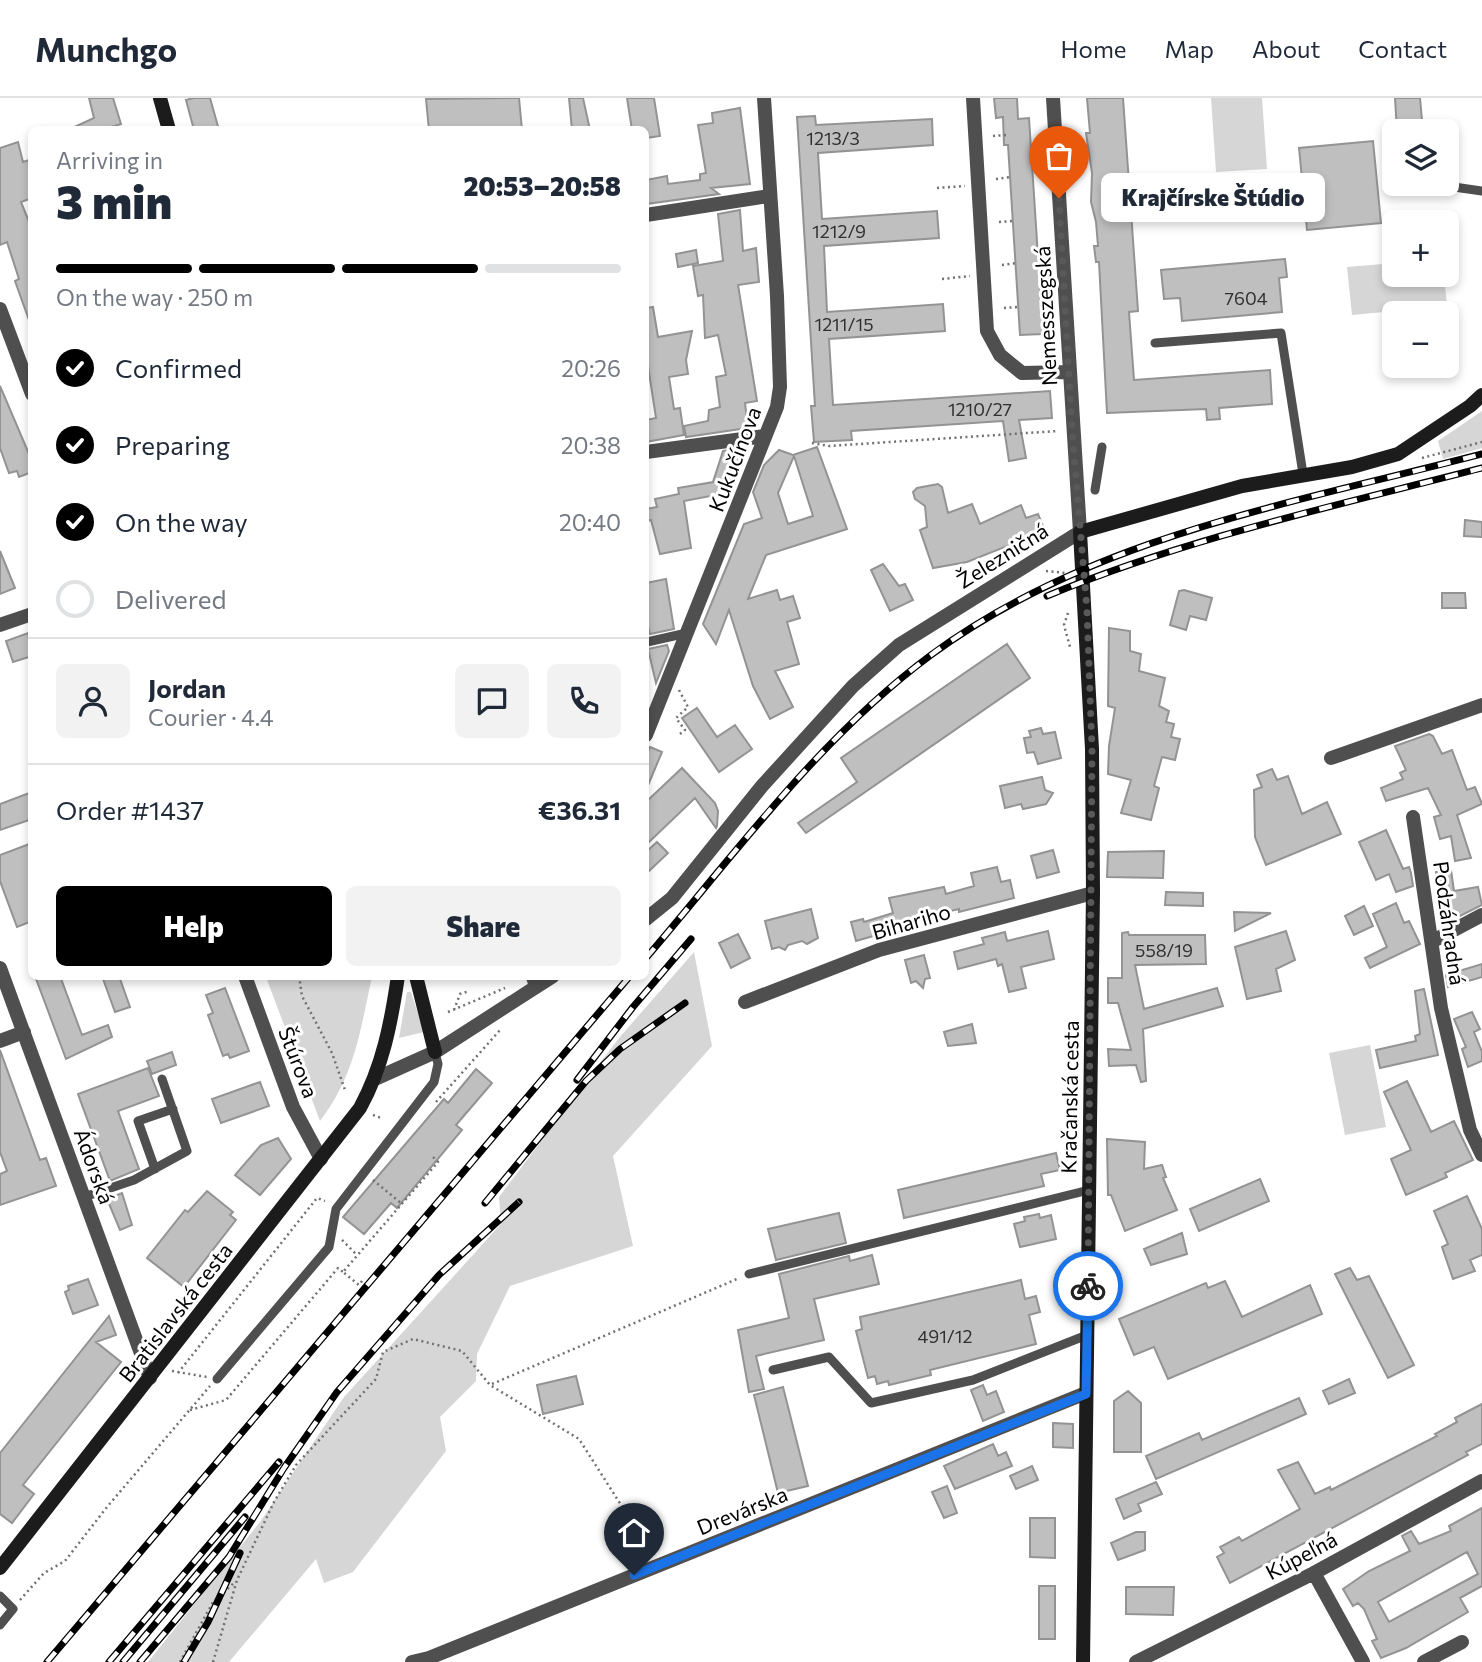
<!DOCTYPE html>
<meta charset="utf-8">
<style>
body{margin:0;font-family:Commissioner,sans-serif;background:#f2f2f3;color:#1f2937;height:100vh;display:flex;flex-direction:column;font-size:26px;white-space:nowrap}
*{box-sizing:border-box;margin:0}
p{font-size:23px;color:#747a83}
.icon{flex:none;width:38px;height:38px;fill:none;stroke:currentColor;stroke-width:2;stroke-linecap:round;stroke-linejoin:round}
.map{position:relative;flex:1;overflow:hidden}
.drawer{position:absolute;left:28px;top:28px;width:621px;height:854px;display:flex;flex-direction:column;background:#fff;border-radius:10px;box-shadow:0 4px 10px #0003}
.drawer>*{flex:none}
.buttons{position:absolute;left:1382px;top:21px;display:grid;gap:14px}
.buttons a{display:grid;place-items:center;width:77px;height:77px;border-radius:10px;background:#fff;box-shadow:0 4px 10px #0003;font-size:35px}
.pin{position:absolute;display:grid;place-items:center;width:60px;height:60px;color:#fff;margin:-72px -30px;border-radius:50% 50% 50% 0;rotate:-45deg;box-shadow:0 0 7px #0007}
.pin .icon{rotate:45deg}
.courier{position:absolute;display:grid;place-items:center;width:70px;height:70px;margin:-35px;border:5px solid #1a73e8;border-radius:50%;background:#fff;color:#222;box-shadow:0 2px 9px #0007}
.bubble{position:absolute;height:49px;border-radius:10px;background:#fff;box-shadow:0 4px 10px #0003;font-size:23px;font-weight:800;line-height:49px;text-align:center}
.head em{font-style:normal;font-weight:800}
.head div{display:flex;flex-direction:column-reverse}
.head{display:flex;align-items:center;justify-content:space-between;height:119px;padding:0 28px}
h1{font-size:46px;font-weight:800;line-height:52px}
.bar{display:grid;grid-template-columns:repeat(4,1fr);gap:10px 7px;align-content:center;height:84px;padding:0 28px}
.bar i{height:9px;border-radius:5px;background:#e0e1e3}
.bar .selected{background:#000}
.bar p{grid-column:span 4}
.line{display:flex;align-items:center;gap:18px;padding:0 28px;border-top:2px solid #e0e1e3}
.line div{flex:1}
.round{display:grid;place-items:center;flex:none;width:74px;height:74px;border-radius:10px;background:#f2f2f3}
ol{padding:0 28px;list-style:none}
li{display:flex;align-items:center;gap:21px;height:77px}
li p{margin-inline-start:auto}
li .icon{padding:7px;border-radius:50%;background:#000;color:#fff;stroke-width:4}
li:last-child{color:#747a83}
li i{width:38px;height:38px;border:4px solid #e0e1e3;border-radius:50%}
.primary-button{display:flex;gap:14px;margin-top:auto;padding:14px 28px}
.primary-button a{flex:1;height:80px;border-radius:10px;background:#000;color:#fff;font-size:28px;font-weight:800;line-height:80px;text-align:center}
.primary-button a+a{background:#f2f2f3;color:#1f2937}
header{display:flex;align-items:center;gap:42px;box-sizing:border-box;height:98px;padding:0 35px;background:#fff;border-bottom:2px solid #e0e1e3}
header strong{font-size:33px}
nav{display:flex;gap:38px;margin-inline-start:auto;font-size:24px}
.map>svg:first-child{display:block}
.green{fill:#d6d6d6}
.building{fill:#bfbfbf;stroke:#939393;stroke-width:2;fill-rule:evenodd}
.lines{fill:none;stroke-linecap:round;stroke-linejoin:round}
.path{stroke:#717171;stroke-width:2.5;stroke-dasharray:2 3.5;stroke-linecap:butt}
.lane{stroke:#4f4f4f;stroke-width:9}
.street{stroke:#4f4f4f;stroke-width:14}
.secondary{stroke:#1c1c1c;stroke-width:14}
.rail-casing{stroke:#000;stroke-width:7}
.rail{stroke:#fff;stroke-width:4.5;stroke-dasharray:13;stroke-linecap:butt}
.done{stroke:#595959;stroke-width:7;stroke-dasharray:0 12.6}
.route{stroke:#1a73e8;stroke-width:9}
.labels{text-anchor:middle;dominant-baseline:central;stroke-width:6;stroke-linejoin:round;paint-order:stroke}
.number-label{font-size:18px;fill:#303030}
.street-label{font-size:21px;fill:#000;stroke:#fff}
</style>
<header>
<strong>Munchgo</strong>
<nav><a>Home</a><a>Map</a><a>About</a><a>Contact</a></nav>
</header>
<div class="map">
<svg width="1482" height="1564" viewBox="0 0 1482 1564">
<rect width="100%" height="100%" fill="#fff"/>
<path class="green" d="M1211 0H1262L1267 71 1216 74Z
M1395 165V177H1444L1447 208 1352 217 1347 169Z
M1482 313V350L1443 361 1438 343Z
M694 854 712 948 613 1058 633 1148 510 1188 477 1256 476 1283 440 1319 446 1353 353 1474 324 1485 316 1461 229 1564H148L260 1424 344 1299 501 1126 499 1099 619 940Z
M266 879H372C360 933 355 977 320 1023Z
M407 894H411L424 934 399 940Z
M1370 947 1386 1029 1345 1037 1329 955Z"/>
<path class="building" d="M89 0H113L121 26 102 32H68L94 20Z
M194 0H210L219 32H194L186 2Z
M519 0 522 32H429L426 1Z
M569 0H583L590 32H572Z
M627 0H654L660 38 646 40V32H632Z
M994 0H1017L1018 21 1029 20 1043 236 1020 237 1008 47H1004L1003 19 996 20Z
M1087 0H1123L1138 213 1129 214 1134 282 1270 272 1272 306 1219 310 1220 321 1207 322 1206 311 1107 315 1099 164H1096L1094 148H1098L1096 124 1091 104 1092 75 1086 35H1090Z
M1395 0H1420L1423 33H1397Z
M740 10 750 86 711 90 719 96 646 106V82L667 78 668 86 700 82V76L706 75 698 27 713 25 712 15Z
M815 18 816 27 932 21 933 47 818 55 822 121 937 113 939 140 824 148 827 214 943 206 945 233 829 241 833 307 1050 293 1052 320 1019 322 1026 360 1009 363 1003 323 851 333 852 342 814 344 811 308H815L797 19Z
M1373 43 1381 125 1307 132 1299 50Z
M18 44 23 64 29 62 32 68V100L21 104 32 131 30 225 15 183 19 181 7 144 0 147V50Z
M740 112 743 153 756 150 759 184 738 187 757 303 745 305 748 330 686 339 684 328 708 323 709 312 720 309 716 279 726 277 718 237 705 240 703 197 698 198 693 168 723 163 718 116Z
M696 152 698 165 678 169 676 156Z
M1285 161 1287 179 1279 180 1282 214 1182 223 1180 200 1164 201 1161 172Z
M653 209 658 239 692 233 686 262 688 276 669 279 674 311 680 310 684 337 646 344V322L656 320 646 255V210Z
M0 288 32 363V374L19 379 17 373 9 375 0 350Z
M817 349 847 431 766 457 748 501 777 492 780 502 793 498 800 520 787 524 799 566 775 573 793 609 770 621 753 588 729 512 716 546 703 526 744 426 762 420 753 394 764 367 779 352 793 357ZM794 358 813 418 788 426 778 395Z
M745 350 732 394 684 403 691 450 660 456 651 422 646 423V411L657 409 655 401 679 396 678 390 713 384 723 353Z
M938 386 942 389 948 415 972 406 980 426 1021 407 1026 420 1038 416 1045 433 967 464 933 470 920 432 927 429 925 408 915 401 913 394 917 390Z
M1465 422 1482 424V439L1464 438Z
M0 453 15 490 0 496Z
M883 466 899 488 905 486 913 502 890 513 871 472Z
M666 481 674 531 650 536 646 520V485Z
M1184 492 1212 500 1206 522 1190 518 1186 532 1170 527 1179 493Z
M1442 495H1465L1466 510H1442Z
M1109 530 1130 533V553L1141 556 1139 573 1165 580 1159 608 1169 613 1166 624 1174 626 1171 639 1180 641 1175 662 1162 659 1154 688 1159 690 1151 722 1121 715 1131 682 1108 676 1109 648 1115 610 1108 608Z
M28 535 32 558 13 564 6 543Z
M1007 546 1030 580 806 735 798 725 857 684 841 660Z
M667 547 669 553 656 585 648 551Z
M697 610 717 639 735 627 752 651 719 674 682 620Z
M1041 630 1043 636 1055 634 1061 660 1038 666 1034 654 1027 655 1024 640 1031 639 1029 633Z
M1429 636 1433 638 1442 656 1452 652 1467 692 1475 689 1482 706 1457 717 1471 760 1455 763 1451 738 1440 741 1434 719 1441 717 1428 690 1386 703 1381 690 1403 681 1400 675 1406 672 1395 648Z
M650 649 662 654 646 692V659Z
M682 670 715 705 718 713 717 728 716 730 695 700 646 747V704Z
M1272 671 1277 682 1288 678 1302 716 1327 704 1341 736 1266 767 1255 739 1254 692 1262 689 1257 677Z
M1042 679 1045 692 1053 695 1046 706 1023 711 1021 706 1005 710 1000 688Z
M32 694V721L0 732V706Z
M1386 732 1403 771 1409 769 1411 775 1413 788 1396 794 1389 776 1376 782 1359 744Z
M657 744 668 755 646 776V754Z
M32 745V823L17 829 0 783V757Z
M1053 752 1059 774 1037 780 1031 758Z
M1164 753 1163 780 1107 779 1108 754Z
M997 769 1001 784 1010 782 1014 800 959 814V811L916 821 918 825 856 843 851 824 863 821 864 824 893 815 889 800 944 789 946 796 974 788 971 775Z
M1451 772 1454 793 1478 789 1482 807 1448 824 1442 818 1436 774Z
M1166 794 1203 795V808L1165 807Z
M1396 805 1404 825 1409 823 1420 846 1370 870 1365 860 1387 849 1373 816Z
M1364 808 1373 828 1354 837 1345 818Z
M811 811 818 840 807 846 802 843 788 847 785 852 779 849 772 851 765 823Z
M1234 814 1271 815 1235 833Z
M1048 833 1054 861 1021 869 1026 890 1009 894 1002 866 998 868 996 861 958 871 954 854 984 846 982 840 1005 834 1007 843Z
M1286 833 1295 862 1276 871 1281 893 1247 901 1235 849Z
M1128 834 1129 837H1205L1206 866 1135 867 1144 911 1217 890 1223 908 1143 931 1146 983 1141 984 1136 967 1109 968 1108 951 1131 952 1118 905H1108V880H1122V835Z
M738 836 750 860 731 870 719 845Z
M924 857 930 880 925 881 923 890 916 883 911 885 905 862Z
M1482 866V879L1448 889 1446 877Z
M35 878H60L82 937 108 927 112 939 66 961Z
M102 878H119L130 909 115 914Z
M225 890 249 953 230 960 228 956 223 958 208 917 213 915 206 897Z
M1424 891 1438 957 1380 970 1376 952 1416 943 1415 938 1420 936 1415 893Z
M1472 914 1480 931 1474 934 1482 954V963L1468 969 1462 951 1466 949 1454 921Z
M972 926 976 945 948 948 944 934Z
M0 952 40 1062 46 1060 56 1088 0 1107V1076L7 1073 0 1054Z
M172 954 176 967 152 976 147 963Z
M148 970 159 998 118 1013 139 1071 110 1083 78 996Z
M476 971 492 985 456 1027 462 1032 397 1110 391 1105 364 1136 343 1119 444 1001 448 1005Z
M1407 983 1431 1034 1454 1023 1473 1062 1445 1075 1447 1079 1406 1097 1391 1061 1411 1052 1384 994Z
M260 984 269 1008 221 1025 212 1001Z
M278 1040 291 1061 260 1097 235 1077 261 1047Z
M1107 1041 1145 1044 1144 1071 1162 1067 1166 1079 1163 1080 1177 1112 1125 1133 1111 1097H1108Z
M1056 1055 1060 1072 1041 1076 1044 1088 904 1120 898 1092Z
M1260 1081 1269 1103 1199 1133 1190 1111Z
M207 1093 233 1114 230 1117 236 1122 184 1189 147 1160 185 1112 188 1114Z
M122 1095 132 1127 120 1132 107 1101Z
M1467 1098 1482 1131V1157L1470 1162 1475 1173 1453 1181 1442 1149 1448 1146 1434 1113Z
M839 1115 846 1145 776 1162 768 1131Z
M1039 1116 1040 1120 1051 1117 1056 1141 1020 1149 1014 1126 1025 1123 1024 1119Z
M1182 1135 1187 1156 1151 1167 1144 1151Z
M872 1157 879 1186 814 1201 824 1242 756 1258 764 1291 749 1294 738 1232 789 1220 779 1176 849 1158 850 1163Z
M1350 1170 1357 1182 1369 1178 1414 1267 1388 1280 1335 1176Z
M88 1181 98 1207 73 1216 65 1194 69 1192 68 1188Z
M1021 1182 1025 1201 1036 1198 1040 1214 1029 1217 1036 1246 930 1272 931 1277 889 1287 888 1283 877 1286 875 1278 868 1280 856 1233 862 1231 860 1219Z
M1225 1183 1242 1219 1310 1187 1322 1216 1168 1281 1154 1249 1134 1257 1119 1221 1206 1185 1208 1190Z
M109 1218 116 1237 96 1244 121 1264 23 1387 34 1396 12 1425 0 1416V1355Z
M576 1278 583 1306 543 1316 537 1287Z
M1349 1281 1355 1295 1329 1306 1323 1293Z
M983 1287 987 1297 996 1293 1004 1314 983 1323 971 1292Z
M783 1289 808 1388 778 1395 754 1297Z
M1128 1293 1141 1305V1354H1114V1303Z
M1299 1300 1306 1316 1156 1381 1146 1358 1199 1335 1202 1342Z
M1482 1306V1346L1466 1354 1468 1357 1230 1485 1217 1459 1224 1455 1220 1449 1239 1439 1242 1443 1300 1411 1278 1372 1298 1364 1315 1396 1330 1389 1331 1392 1437 1338 1435 1336 1457 1324 1455 1320Z
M1053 1325 1073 1326V1350L1053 1349Z
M993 1346 998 1358 1006 1354 1012 1368 955 1391 944 1368Z
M1032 1368 1038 1382 1016 1391 1010 1378Z
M1156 1384 1162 1396 1138 1406 1141 1413 1124 1421 1116 1401Z
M947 1388 957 1415 944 1420 932 1394Z
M1482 1410V1488L1460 1500 1468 1514 1406 1550 1381 1560 1372 1543 1377 1541 1364 1511 1358 1505 1353 1508 1343 1491 1369 1473 1410 1453 1402 1438 1411 1433 1419 1446 1451 1433 1449 1428ZM1467 1454 1478 1476 1389 1524 1378 1504Z
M1030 1420H1055V1460L1030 1459Z
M1136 1434H1145V1452L1118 1462 1111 1445Z
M1039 1488H1055V1541H1039Z
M1126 1489H1174L1173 1517 1126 1516Z"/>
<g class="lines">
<path class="path" d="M993 38 1007 37
M996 81 1010 79
M937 90 965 88
M999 124 1013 123
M1002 167 1016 165
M942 181 970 178
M1004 210 1018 209
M812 345 829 348 1058 333
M1422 360 1482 344
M1046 473 1066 475
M1068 515 1064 527 1070 549
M679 592 688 609 676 620 685 632 680 636
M299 878 302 898 332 955 345 992
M454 912 460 896 469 893
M448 914 505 890
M436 1004 501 931
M373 1017 381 1020
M373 1082 402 1106
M342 1142 357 1157
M362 1183 359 1187 343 1174 438 1064 431 1057
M172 1273 207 1279
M178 1275 317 1100 325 1103
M492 1286 737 1181
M190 1312 226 1302 338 1170 343 1174
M20 1502 44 1475 65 1463 107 1409 210 1288
M180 1564 213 1504 235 1484
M213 1564 237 1482 274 1404 296 1367 376 1281 383 1254 413 1241 462 1253 490 1287 579 1341 651 1454"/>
<path class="lane" d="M1433 86 1482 93
M1155 245 1281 235 1303 376
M1095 392 1102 349
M647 544 687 535
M530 878 534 890
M155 1071 138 1023 173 1011
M84 1099 134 1082 187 1053 162 981
M749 1176 1089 1092
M773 1272 829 1259 871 1305 973 1282 1087 1237
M217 1281 329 1149 336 1111 434 984 438 966 435 954
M0 1498 13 1511 0 1527"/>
<path class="street" d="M973 0 987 233 1000 257 1022 275 1069 274
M646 117 769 98
M0 211 32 296
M646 354 765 338
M0 527 32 516
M646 637 777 309 780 289 777 198 764 0
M1331 660 1482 607
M1413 719 1441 910 1470 1032 1482 1057
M646 821 672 800 762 688 853 588 899 547 1080 434 1053 0
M1433 843 1482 817
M0 870 150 1280
M245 878 293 1009 321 1061
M745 904 879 852 1093 795
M0 943 24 934
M377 980 435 954 553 878
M1314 1475 1363 1564
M412 1564 429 1560 1086 1295
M1136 1564 1314 1475 1482 1383
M1424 1564 1462 1544"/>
<path class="secondary" d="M160 0 169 32
M416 878 435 954
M0 1470 360 1010C383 968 391 925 398 878
M1083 1564 1093 795 1092 651 1080 434 1242 388 1352 369 1398 356 1470 308 1482 297"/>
<g class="rail-casing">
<path id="rail" d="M1047 498C1187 440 1335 408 1482 370
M646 860C735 756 820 639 931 557 1091 439 1294 405 1482 356
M577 982 633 909 691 841
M485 1105 586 983 620 951 685 905
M47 1564 630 878
M109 1564 279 1364
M123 1564 245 1419
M140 1564 229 1459 284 1370 337 1294 439 1177 519 1104
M184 1564 208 1524 240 1455"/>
</g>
<use href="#rail" class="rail"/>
</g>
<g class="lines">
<path class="done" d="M1059 100 1072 332 1087 512 1092 651 1088 1188"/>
<path class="route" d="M634 1477 1086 1296 1088 1188"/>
</g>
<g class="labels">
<g class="number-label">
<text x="833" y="40">1213/3</text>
<text x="839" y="133">1212/9</text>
<text x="1246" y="200">7604</text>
<text x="844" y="226">1211/15</text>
<text x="980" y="311">1210/27</text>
<text x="1164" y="852">558/19</text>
<text x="945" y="1238">491/12</text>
</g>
<g class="street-label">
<text transform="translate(1045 218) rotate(-93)">Nemesszegská</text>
<text transform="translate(734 361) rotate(-69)">Kukučínova</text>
<text transform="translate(1002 457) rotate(-32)">Železničná</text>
<text transform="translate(911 823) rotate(-16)">Bihariho</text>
<text transform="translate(1450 825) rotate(82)">Podzáhradná</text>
<text transform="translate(299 964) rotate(69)">Štúrova</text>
<text transform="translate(1069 999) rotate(-89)">Kračanská cesta</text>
<text transform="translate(95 1068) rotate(70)">Ádorská</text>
<text transform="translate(175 1214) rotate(-52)">Bratislavská cesta</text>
<text transform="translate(742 1412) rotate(-22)">Drevárska</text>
<text transform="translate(1301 1457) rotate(-28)">Kúpeľná</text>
</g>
</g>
</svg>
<div class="buttons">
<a><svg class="icon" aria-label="layers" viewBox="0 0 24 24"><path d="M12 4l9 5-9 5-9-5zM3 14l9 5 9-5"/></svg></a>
<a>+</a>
<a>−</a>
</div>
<div class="pin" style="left:1059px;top:100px;background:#ea580c"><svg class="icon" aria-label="bag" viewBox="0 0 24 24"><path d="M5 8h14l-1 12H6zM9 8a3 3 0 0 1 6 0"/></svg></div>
<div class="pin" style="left:634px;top:1477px;background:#1f2937"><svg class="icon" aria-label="home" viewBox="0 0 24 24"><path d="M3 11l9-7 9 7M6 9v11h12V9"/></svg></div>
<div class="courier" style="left:1088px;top:1188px"><svg class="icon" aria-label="bike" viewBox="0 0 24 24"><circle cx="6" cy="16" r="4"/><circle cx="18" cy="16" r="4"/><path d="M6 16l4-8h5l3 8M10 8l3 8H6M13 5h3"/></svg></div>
<div class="bubble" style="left:1101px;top:75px;width:224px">Krajčírske Štúdio</div>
<section class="drawer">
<div class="head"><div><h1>3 min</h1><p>Arriving in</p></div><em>20:53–20:58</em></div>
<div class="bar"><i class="selected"></i><i class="selected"></i><i class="selected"></i><i></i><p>On the way · 250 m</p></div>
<ol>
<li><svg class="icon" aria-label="check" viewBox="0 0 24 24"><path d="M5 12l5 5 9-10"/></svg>Confirmed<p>20:26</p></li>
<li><svg class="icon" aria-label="check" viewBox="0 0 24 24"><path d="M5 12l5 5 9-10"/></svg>Preparing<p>20:38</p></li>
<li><svg class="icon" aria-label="check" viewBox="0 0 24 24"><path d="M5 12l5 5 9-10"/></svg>On the way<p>20:40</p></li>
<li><i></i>Delivered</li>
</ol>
<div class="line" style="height:126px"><a class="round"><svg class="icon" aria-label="person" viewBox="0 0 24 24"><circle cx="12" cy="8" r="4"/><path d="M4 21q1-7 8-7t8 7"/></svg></a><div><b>Jordan</b><p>Courier · 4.4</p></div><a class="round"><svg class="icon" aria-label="chat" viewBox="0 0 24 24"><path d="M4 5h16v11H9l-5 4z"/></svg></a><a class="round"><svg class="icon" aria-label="phone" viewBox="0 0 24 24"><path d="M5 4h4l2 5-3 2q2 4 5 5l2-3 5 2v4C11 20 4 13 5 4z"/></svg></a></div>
<div class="line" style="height:91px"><div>Order #1437</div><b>€36.31</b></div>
<div class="primary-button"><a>Help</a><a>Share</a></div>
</section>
</div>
